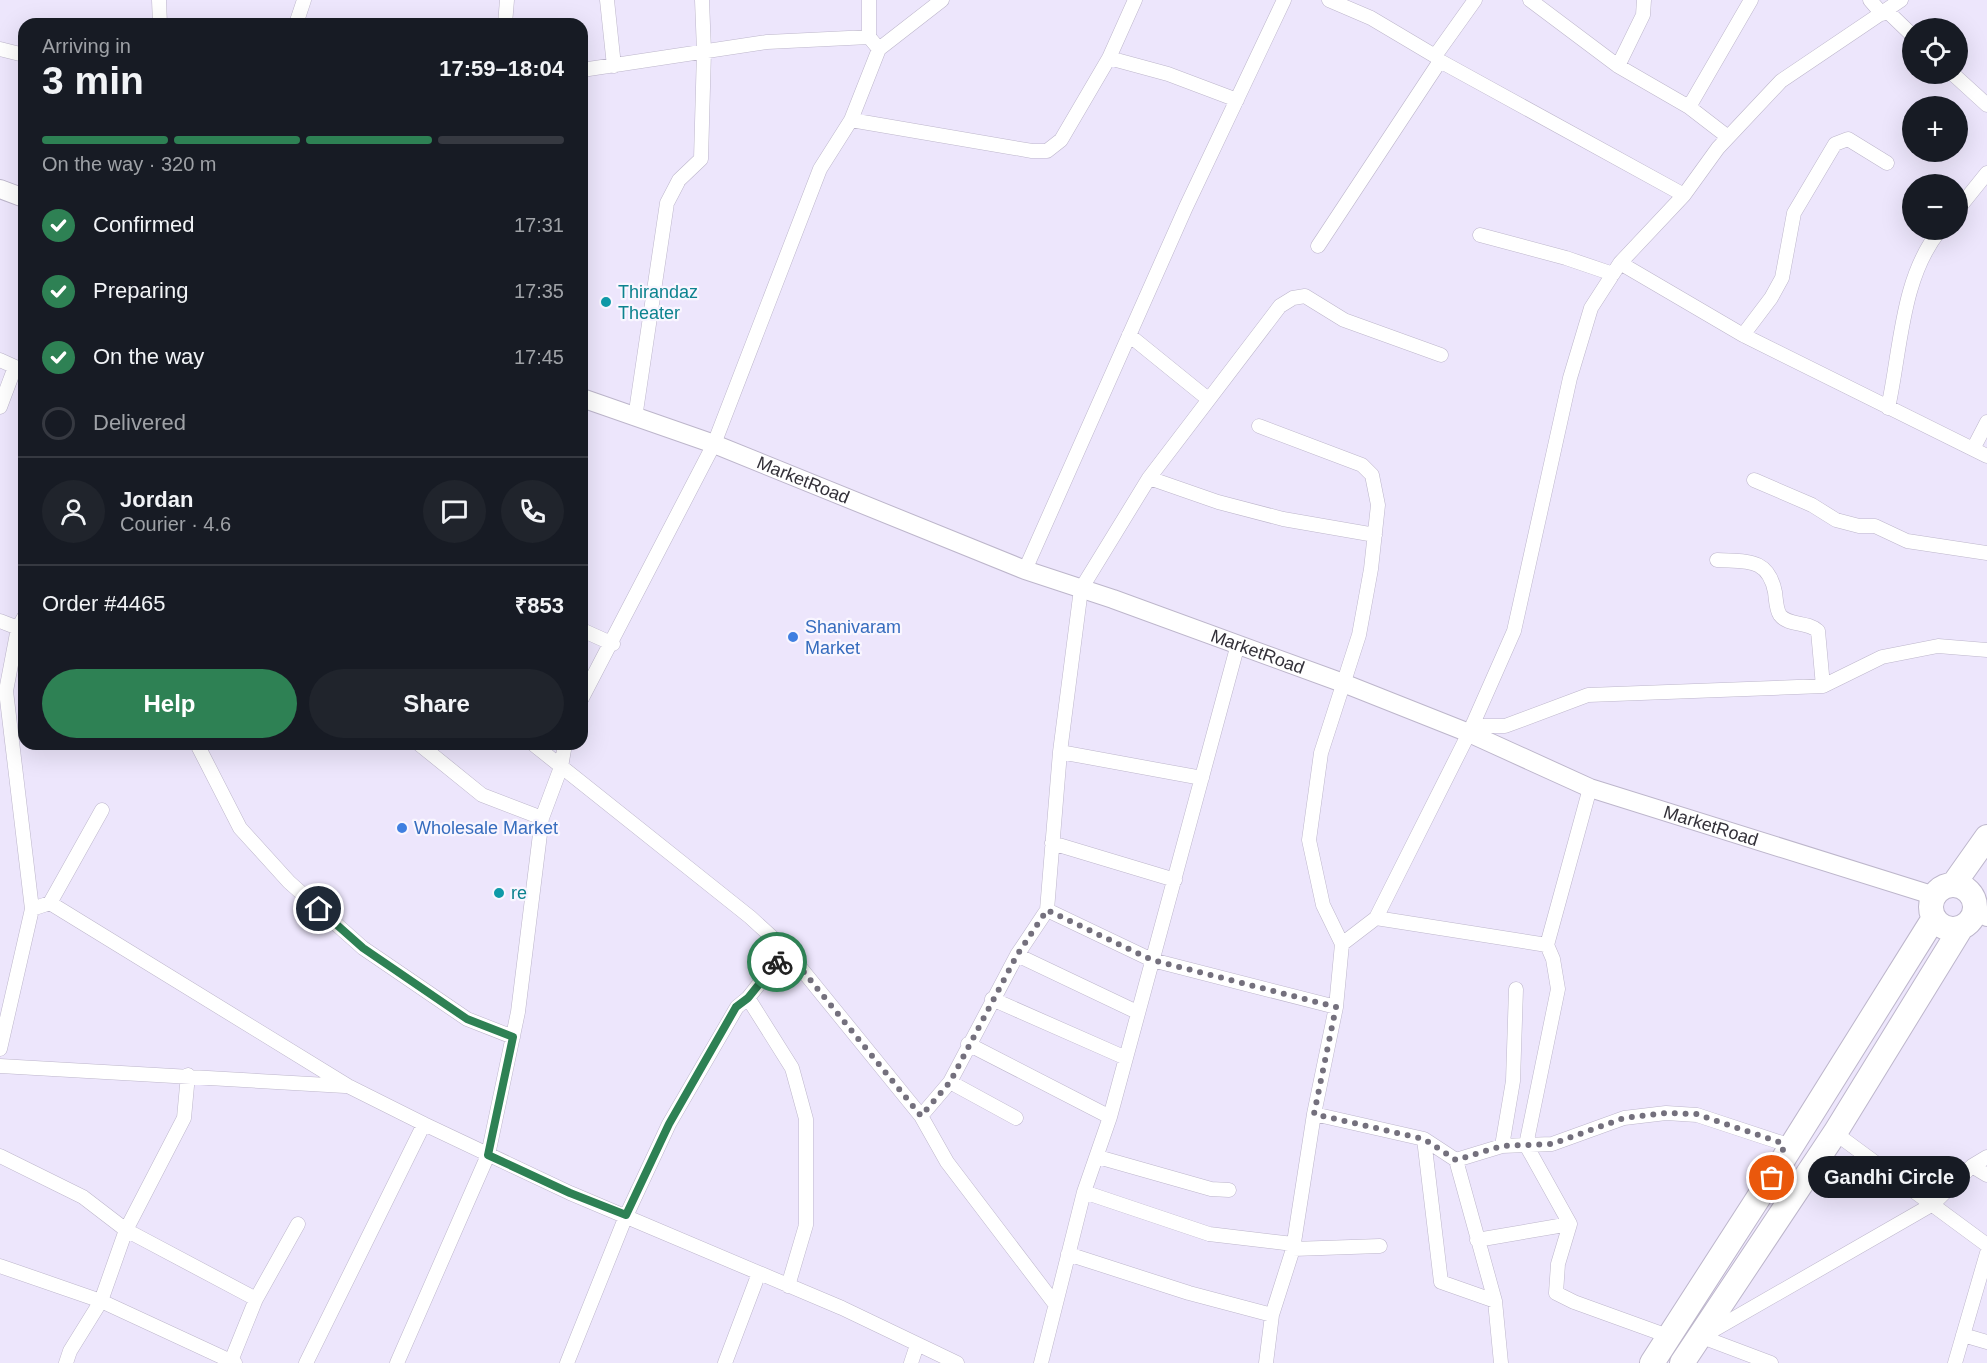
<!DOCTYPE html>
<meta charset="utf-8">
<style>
body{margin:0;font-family:Arial,sans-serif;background:#20242c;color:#f1f3f6;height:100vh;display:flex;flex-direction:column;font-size:22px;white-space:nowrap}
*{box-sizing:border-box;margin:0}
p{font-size:20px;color:#9ea1a6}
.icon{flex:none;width:33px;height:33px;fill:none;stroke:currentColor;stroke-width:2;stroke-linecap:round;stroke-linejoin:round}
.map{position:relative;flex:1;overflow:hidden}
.sheet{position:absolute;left:18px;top:18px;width:570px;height:732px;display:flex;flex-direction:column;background:#171b24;border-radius:18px;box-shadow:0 6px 24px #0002}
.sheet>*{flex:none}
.fabs{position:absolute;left:1902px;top:18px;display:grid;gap:12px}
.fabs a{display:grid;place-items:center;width:66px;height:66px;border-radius:50%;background:#171b24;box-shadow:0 6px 24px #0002;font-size:30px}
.pin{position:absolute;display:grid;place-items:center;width:51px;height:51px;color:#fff;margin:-26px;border:3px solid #fff;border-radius:50%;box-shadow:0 2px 6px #0007}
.courier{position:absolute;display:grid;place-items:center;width:60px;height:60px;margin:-30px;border:4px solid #2e8154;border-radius:50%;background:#fff;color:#222;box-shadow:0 2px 8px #0007}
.bubble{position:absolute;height:42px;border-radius:21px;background:#171b24;box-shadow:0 6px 24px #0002;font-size:20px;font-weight:800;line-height:42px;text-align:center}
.head em{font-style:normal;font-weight:800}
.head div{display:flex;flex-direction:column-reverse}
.head{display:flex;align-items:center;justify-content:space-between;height:102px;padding:0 24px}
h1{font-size:39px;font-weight:800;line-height:45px}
.bar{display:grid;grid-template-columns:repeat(4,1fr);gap:9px 6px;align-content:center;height:72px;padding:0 24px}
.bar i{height:8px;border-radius:4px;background:#363941}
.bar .active{background:#2e8154}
.bar p{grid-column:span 4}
.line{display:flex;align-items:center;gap:15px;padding:0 24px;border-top:2px solid #363941}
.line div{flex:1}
.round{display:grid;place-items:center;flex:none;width:63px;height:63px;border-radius:32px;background:#20242c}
ol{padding:0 24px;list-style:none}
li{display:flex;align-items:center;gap:18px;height:66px}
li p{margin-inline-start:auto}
li .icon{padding:6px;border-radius:50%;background:#2e8154;color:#fff;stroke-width:4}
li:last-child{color:#9ea1a6}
li i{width:33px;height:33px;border:3px solid #363941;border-radius:50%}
.button{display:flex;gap:12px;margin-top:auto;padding:12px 24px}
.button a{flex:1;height:69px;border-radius:36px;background:#2e8154;color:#fff;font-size:24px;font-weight:800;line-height:69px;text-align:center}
.button a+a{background:#20242c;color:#f1f3f6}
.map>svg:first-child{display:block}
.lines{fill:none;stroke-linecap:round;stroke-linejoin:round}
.minor-casing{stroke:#bdb6cb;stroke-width:15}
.tertiary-casing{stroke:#bdb6cb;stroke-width:20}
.trunk-casing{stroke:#bdb6cb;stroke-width:26}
.minor{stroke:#fff;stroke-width:14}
.tertiary{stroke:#fff;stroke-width:18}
.trunk{stroke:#fff;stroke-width:24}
.done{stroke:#74707d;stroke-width:6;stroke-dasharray:0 10.8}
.route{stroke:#2e8154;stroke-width:8}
.culture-dot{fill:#0f9aa8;stroke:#f9f6ff;stroke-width:2}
.shop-dot{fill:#3f7fe0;stroke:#f9f6ff;stroke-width:2}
.labels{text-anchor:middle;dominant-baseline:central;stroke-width:4.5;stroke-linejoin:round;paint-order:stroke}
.culture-label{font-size:18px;fill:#0d838f;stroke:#f9f6ff;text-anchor:start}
.street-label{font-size:18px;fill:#333139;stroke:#f9f6ff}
.shop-label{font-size:18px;fill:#366cbe;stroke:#f9f6ff;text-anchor:start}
</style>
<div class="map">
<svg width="1987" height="1363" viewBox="0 0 1987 1363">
<rect width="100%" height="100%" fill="#ede6fc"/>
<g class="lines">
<g class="minor-casing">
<path id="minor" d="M159 0 160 24
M607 0 614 66
M1329 0 1371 18 1435 56 1475 0
M1530 0 1618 66 1689 107 1728 137
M1870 0 1882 14
M1886 10 1912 35
M296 24 304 0
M505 24 507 0
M869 37V0
M0 49 24 55
M1109 58 1168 74 1237 100
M1440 61 1684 195
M1618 66 1643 15 1644 0
M582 70 767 42 869 37 879 49
M1953 74 1987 105
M1689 107 1751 0
M851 120 1032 151H1047L1061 140 1109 58 1135 0
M1958 209 1987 173
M1480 235 1566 258 1613 274
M1318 246 1440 61 1435 56
M1620 263 1743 335 1987 456
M1129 335 1208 399
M1743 335 1771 298 1782 278 1794 213 1835 144 1848 139 1887 163
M0 360 22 370
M0 407 15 367
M1888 408C1901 349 1901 278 1940 230
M635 418 667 203 679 180 701 159 704 51 702 0
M1259 426 1362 465 1372 475 1378 505 1371 569 1359 635 1321 753 1309 840 1323 905 1342 944
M1973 449 1987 422
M1149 478 1218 502 1283 519 1375 535
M1754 480 1812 505 1836 520 1859 526H1875L1907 541 1987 553
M1717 560C1746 562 1768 557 1775 592 1776 599 1776 609 1780 615 1788 626 1807 621 1818 631L1823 686
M1025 570 1186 207 1284 0
M24 617 18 628 6 691 32 909 50 903 348 1086 424 1124 570 1193 842 1308 957 1363
M0 621 18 628
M582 630 613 644
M582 698 714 444 820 169 851 120 879 49 942 0
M1472 726H1505L1588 695 1823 686 1882 657 1938 646 1987 650
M197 744 240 828 289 882 363 948 467 1019 513 1037
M419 744 482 795 542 818
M533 744 750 917 786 950 921 1116 947 1162 1055 1304
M1060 752 1202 778
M1590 788 1547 945 1553 959 1558 989 1526 1145 1570 1224 1558 1264 1556 1293 1574 1302 1668 1336
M1052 843 1175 880
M50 903 102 810
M1376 918 1547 945
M1017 955 1137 1012
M748 998 792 1068 806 1119V1225L788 1286
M992 999 1126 1058
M1336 1007 1152 960 1047 910 1060 752 1081 589 1149 478 1280 306 1293 298 1305 296 1344 320 1441 355
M968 1044 1110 1117
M0 1049 32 909
M0 1066 345 1086
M950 1082 1016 1118
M1314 1114 1424 1139 1456 1160 1502 1146 1552 1144 1624 1118 1666 1113 1697 1115 1782 1143 1784 1158
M921 1116 950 1082 1017 955 1047 910
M1835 1133 1987 1245
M1424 1139 1441 1282 1495 1301
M1502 1146 1513 1081 1516 989
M0 1156 83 1197 126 1230 256 1299
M1098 1157 1211 1189 1229 1190
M1456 1160 1495 1301 1501 1363
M1972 1166 1987 1175
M1084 1192 1209 1234 1293 1244
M1477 1240 1570 1224
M1293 1249 1380 1246
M1068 1254 1189 1293 1272 1315
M0 1266 101 1301 235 1363
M1705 1335 1933 1204 1972 1166 1987 1157
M1963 1335 1987 1342
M1702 1337 1771 1363
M231 1361 256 1299 298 1224
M66 1363 70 1351 101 1301 126 1230 184 1118 188 1075
M306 1363 424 1124
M397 1363 488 1155 518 1012 542 818 561 767 565 744
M567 1363 626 1216 669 1124 737 1007 748 998 786 950
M725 1363 759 1273
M911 1363 917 1345
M1041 1363 1084 1192 1110 1117 1238 644
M1266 1363 1272 1315 1293 1249 1314 1114 1336 1007 1342 944 1376 918 1469 733 1514 631 1570 378 1591 308 1620 263 1684 195 1718 148 1781 81 1901 0
M1955 1363 1987 1253"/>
</g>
<g class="tertiary-casing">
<g id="tertiary">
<path d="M0 189 24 198"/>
<path id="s1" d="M582 398 714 444 1025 570 1113 599 1343 683 1469 733 1590 788 1935 896"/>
<path d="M1975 911 1987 917"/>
</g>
</g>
<g class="trunk-casing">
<path id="trunk" d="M1953 885 1987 837
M1931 907a22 22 0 1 1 44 0a22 22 0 1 1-44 0Z
M1652 1363 1784 1158 1934 918
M1682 1363 1835 1133 1961 928"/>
</g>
<use href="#minor" class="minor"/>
<use href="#tertiary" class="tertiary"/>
<use href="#trunk" class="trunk"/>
</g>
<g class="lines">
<path class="done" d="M777 962 786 950 921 1116 950 1082 1017 955 1047 910 1152 960 1336 1007 1314 1114 1424 1139 1456 1160 1502 1146 1552 1144 1624 1118 1666 1113 1696 1114 1782 1143 1784 1158 1772 1178"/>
<path class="route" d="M319 909 363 948 467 1019 513 1037 488 1155 570 1193 626 1215 669 1124 736 1007 748 998 777 962"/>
</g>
<g class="culture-dot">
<circle cx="606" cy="302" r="6"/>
<circle cx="499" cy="893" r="6"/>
</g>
<g class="shop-dot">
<circle cx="793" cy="637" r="6"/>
<circle cx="402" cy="828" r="6"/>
</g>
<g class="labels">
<g class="culture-label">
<text x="618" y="292">Thirandaz<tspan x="618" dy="21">Theater</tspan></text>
<text x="511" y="893">re</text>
</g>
<g class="street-label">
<text stroke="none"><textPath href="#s1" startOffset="236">MarketRoad</textPath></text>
<text stroke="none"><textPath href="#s1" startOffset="722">MarketRoad</textPath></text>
<text stroke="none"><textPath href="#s1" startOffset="1208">MarketRoad</textPath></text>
</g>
<g class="shop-label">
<text x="805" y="627">Shanivaram<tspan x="805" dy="21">Market</tspan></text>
<text x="414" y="828">Wholesale Market</text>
</g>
</g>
</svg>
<div class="fabs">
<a><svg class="icon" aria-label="locate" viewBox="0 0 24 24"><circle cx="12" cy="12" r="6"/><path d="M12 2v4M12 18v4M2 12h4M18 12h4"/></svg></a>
<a>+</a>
<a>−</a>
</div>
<div class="pin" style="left:1772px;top:1178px;background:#ea580c"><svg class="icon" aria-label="bag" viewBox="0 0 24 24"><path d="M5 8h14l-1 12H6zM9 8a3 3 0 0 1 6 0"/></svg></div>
<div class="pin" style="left:319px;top:909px;background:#1f2937"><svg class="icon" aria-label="home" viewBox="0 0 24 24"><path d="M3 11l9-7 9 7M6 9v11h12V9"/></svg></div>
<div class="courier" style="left:777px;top:962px"><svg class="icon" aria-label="bike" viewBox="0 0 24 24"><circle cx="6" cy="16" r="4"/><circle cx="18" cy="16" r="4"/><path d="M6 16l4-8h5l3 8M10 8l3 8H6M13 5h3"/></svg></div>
<div class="bubble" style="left:1808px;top:1156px;width:162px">Gandhi Circle</div>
<section class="sheet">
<div class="head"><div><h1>3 min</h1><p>Arriving in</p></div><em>17:59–18:04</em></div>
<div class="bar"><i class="active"></i><i class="active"></i><i class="active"></i><i></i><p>On the way · 320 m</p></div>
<ol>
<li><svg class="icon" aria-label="check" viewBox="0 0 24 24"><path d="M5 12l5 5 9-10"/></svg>Confirmed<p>17:31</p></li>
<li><svg class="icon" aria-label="check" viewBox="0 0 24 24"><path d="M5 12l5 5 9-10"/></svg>Preparing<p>17:35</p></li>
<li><svg class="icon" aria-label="check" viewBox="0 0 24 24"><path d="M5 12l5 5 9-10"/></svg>On the way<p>17:45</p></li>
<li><i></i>Delivered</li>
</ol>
<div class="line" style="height:108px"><a class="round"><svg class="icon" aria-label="person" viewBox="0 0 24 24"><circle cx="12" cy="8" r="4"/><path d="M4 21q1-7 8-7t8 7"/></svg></a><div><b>Jordan</b><p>Courier · 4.6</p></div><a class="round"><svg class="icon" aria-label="chat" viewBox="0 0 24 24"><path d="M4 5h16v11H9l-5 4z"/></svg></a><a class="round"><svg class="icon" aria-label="phone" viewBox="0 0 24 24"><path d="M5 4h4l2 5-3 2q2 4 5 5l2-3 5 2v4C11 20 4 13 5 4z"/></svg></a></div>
<div class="line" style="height:78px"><div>Order #4465</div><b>₹853</b></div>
<div class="button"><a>Help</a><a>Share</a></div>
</section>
</div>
